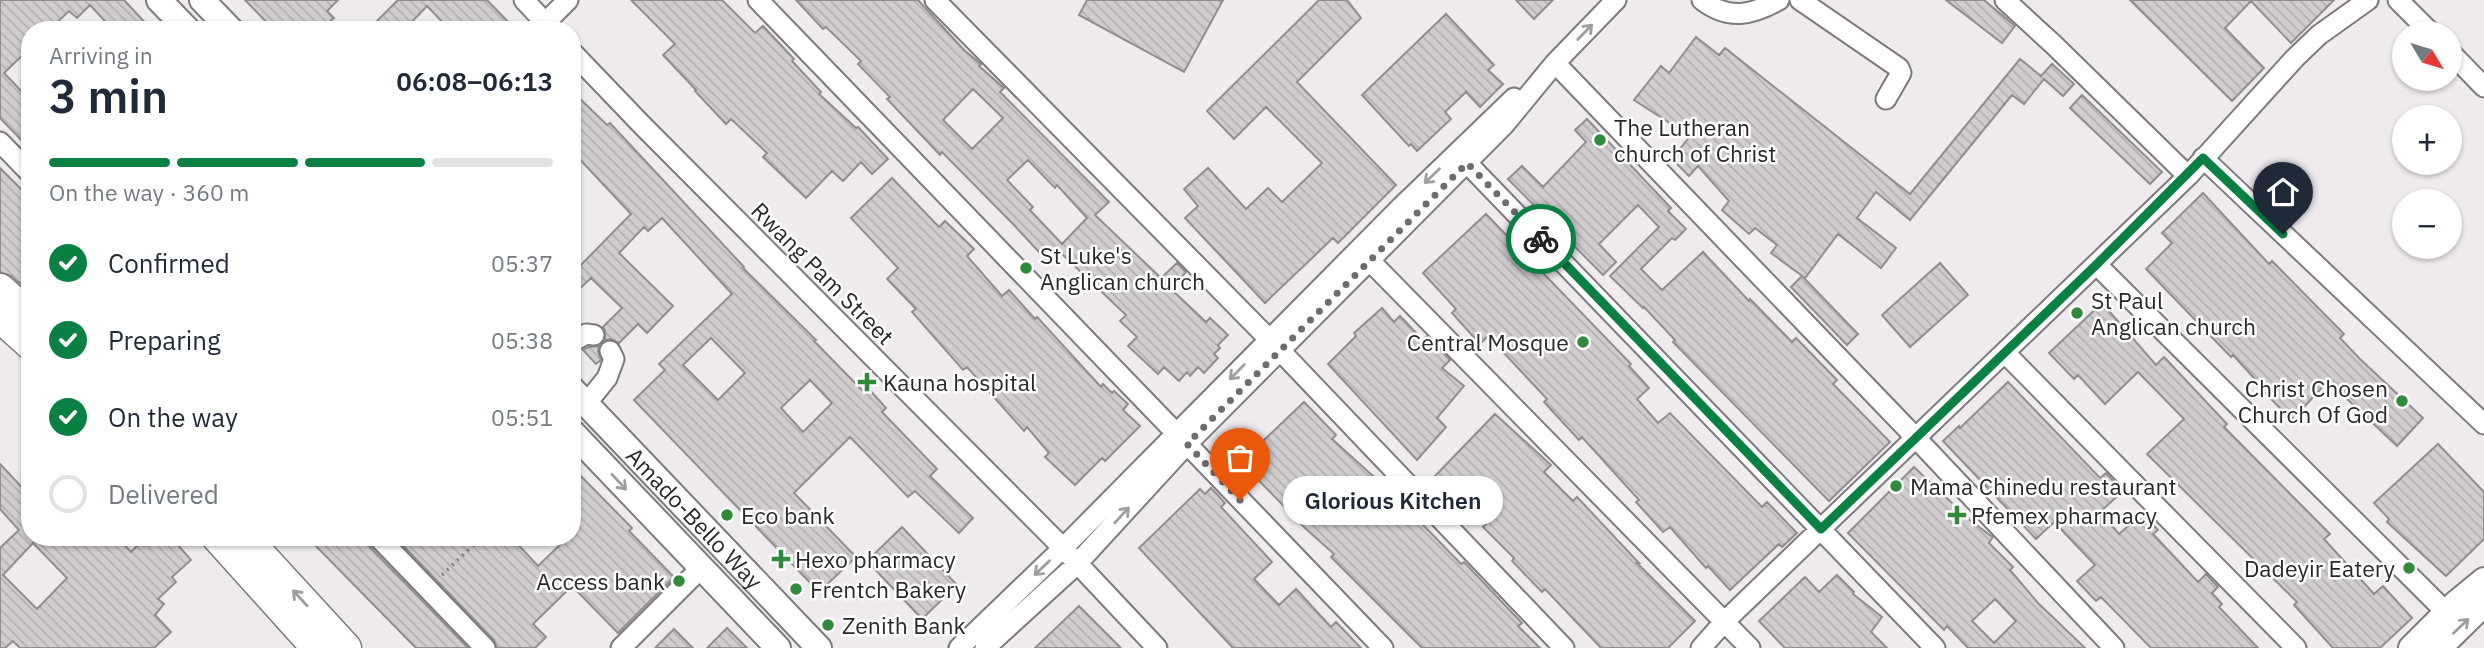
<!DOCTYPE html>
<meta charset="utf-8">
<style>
body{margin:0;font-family:"IBM Plex Sans",sans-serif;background:#f6f6f7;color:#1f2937;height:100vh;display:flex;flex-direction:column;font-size:26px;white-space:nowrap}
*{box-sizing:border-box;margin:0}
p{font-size:23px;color:#747a83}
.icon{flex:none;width:38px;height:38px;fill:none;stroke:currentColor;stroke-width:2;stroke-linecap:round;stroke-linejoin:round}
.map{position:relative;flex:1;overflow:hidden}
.details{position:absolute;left:21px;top:21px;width:560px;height:525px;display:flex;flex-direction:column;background:#fff;border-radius:28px;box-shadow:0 2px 5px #0004}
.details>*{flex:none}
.needle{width:46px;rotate:128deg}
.tools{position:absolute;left:2392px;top:21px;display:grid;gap:14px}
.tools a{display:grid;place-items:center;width:70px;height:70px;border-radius:50%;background:#fff;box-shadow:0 2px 5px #0004;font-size:35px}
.pin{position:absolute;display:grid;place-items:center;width:60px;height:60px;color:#fff;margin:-72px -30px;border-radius:50% 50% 50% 0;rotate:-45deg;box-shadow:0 0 7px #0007}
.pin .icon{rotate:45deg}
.courier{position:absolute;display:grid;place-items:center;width:70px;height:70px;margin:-35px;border:5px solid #0b8043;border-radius:50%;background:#fff;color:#222;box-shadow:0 2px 9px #0007}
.bubble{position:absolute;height:49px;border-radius:24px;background:#fff;box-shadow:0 2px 5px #0004;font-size:23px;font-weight:600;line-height:49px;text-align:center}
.overview em{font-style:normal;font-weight:600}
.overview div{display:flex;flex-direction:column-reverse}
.overview{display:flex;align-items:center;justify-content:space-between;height:119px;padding:0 28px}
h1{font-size:46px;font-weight:600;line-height:52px}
.bar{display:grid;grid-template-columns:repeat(4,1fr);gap:10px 7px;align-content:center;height:84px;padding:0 28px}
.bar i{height:9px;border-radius:5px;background:#e0e1e3}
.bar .selected{background:#0b8043}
.bar p{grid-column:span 4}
ol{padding:0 28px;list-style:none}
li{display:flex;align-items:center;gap:21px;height:77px}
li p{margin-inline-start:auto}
li .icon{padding:7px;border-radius:50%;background:#0b8043;color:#fff;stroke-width:4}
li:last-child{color:#747a83}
li i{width:38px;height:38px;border:4px solid #e0e1e3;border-radius:50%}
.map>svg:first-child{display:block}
.building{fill:url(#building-back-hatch);stroke:#918d91;stroke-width:2;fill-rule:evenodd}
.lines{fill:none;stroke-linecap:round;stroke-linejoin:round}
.minor-casing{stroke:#7d7a7d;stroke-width:23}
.major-casing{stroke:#7d7a7d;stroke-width:28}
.highway-casing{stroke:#7d7a7d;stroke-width:33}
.path{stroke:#858285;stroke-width:3.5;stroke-dasharray:2 5;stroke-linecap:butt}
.minor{stroke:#fff;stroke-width:19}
.major{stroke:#fff;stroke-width:24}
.highway{stroke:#fff;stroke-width:30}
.oneway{stroke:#9f9e9f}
.done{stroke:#6e6c6e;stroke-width:7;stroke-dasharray:0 12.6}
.route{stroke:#0b8043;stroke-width:9}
.poi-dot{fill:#308a3a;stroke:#fff;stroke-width:2.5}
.labels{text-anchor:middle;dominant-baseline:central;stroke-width:5;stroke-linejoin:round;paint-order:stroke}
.poi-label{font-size:23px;fill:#292829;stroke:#fff;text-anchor:start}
.street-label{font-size:23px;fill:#292829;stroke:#fff}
</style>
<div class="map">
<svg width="2484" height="648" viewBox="0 0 2484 648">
<defs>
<pattern id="building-back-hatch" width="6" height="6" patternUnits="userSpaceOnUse" patternTransform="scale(1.75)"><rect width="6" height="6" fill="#d0ccd0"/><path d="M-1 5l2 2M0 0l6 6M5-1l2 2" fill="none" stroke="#b3afb3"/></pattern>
</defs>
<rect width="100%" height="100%" fill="#eeeaee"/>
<path class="building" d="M0 0H124L152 30H113L90 5 77 18 69 11 49 30H30V48L4 73 30 100V149L0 118Z
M245 0H338L327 11 334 18 331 20 341 30H274Z
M398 0H487L516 30H450L427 6 404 30H368Z
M631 0H722L755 33 763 26 794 59 792 61 821 92 819 94 856 128 858 127 888 159 872 174 861 162 843 181 832 171 806 198 763 157 767 153 731 119 726 124 695 91 696 90 663 55 675 44Z
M796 0H918L964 50 981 64 979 66 1004 88 1000 92 1109 202 1095 215 1161 278 1177 263 1186 272 1171 289 1206 322 1210 318 1228 335 1218 345 1220 348 1214 354 1218 358 1204 373 1198 367 1190 376 1187 372 1179 381 1164 367 1158 374 1128 346 1137 337 1120 321 1126 315 1061 253 1050 264 1014 225 942 152 940 155 887 99 890 97 858 64 861 61 826 27 823 29ZM973 89 1003 118 972 149 943 120ZM1028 160 1055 188 1057 185 1087 218 1062 244 1030 210 1033 207 1007 180Z
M1087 0H1223L1184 72 1079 15Z
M1319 0H1347L1361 18 1297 82 1396 185 1338 243 1333 238 1265 303 1185 218 1198 206 1184 189 1208 168 1246 209 1268 188 1282 202 1322 163 1266 107 1234 139 1207 111Z
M1516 0H1553L1534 19Z
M1946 0H1984L2015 26 2002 43Z
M2130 0H2334L2291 43 2251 1 2225 28 2264 68 2232 101Z
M1446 14 1494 65 1488 70 1503 84 1480 107 1466 92 1445 112 1451 119 1417 151 1411 144 1409 146 1362 95Z
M1696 37 1719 55 1725 48 1910 194 2020 59 2041 76 2052 64 2074 84 2063 96 2044 79 2024 104 2012 95 1910 220 1876 192 1857 218 1896 248 1881 268 1838 234 1805 278 1771 253 1777 245 1755 228 1749 234 1722 210 1729 201 1698 166 1689 176 1672 159 1690 136 1634 100 1661 66 1669 73Z
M572 91 607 125 610 123 744 267 743 268 816 340 814 341 863 391 867 387 886 408 882 412 937 469 930 476 973 518 959 533 915 491 908 497 850 437 794 493 856 557 819 592 634 400 665 370 659 364 732 294 662 218 648 231 644 227 619 253 673 306 647 333 638 324 619 343 611 339 605 340V331L603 327 622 308 591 278 572 296V274L631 214 572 151ZM711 338 745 373 718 400 683 365ZM810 380 832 403 803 432 781 408Z
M2082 95 2162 172 2150 184 2070 108Z
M1587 119 1671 208 1668 211 1686 229 1675 240 1672 238 1641 269 1662 290 1703 252 1749 301 1750 299 1792 342 1796 338 1837 380 1833 384 1890 442 1829 501 1673 342 1675 340 1644 307 1643 308 1610 276 1659 227 1638 205 1599 244 1616 262 1603 275 1508 179 1522 166 1543 187 1586 142 1575 130Z
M0 168 30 198V292L11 276 0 272Z
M892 178 939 227 945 221 974 249 967 256 1002 296 1009 290 1035 319 1037 317 1101 387 1103 384 1112 393 1114 391 1128 404 1123 410 1140 426 1105 461 1102 458 1075 485 1045 457 1049 453 1027 427 1024 431 967 367 963 370 912 312 916 309 887 279 898 268 851 218Z
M2203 193 2269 264 2272 261 2344 334 2340 338 2360 359 2423 418 2397 446 2328 381 2292 420 2263 391 2265 390 2233 355 2231 357 2146 269 2172 243 2162 233Z
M1486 214 1631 364 1629 366 1649 388 1637 399 1658 423 1670 413 1762 507 1767 502 1797 533 1782 547 1779 544 1730 590 1708 566 1706 568 1670 527 1663 532 1636 502 1639 500 1582 437 1579 440 1544 402 1547 399 1488 336 1480 344 1452 313 1456 309 1423 273Z
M1940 263 1968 295 1910 347 1882 315Z
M1802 276 1858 334 1847 345 1791 287Z
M2102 303 2156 365 2164 357 2227 424 2224 427 2330 534 2324 539 2374 594 2383 586 2412 618 2380 648H2333L2294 605 2297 602 2147 454 2184 419 2138 372 2105 404 2078 375 2074 379 2049 353Z
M1382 308 1394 322 1400 316 1423 340 1427 336 1450 360 1442 368 1464 386 1437 418 1446 427 1417 460 1328 364 1356 336 1354 333Z
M599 346 598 351 601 360 596 364 583 350 589 347Z
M2008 382 2100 478 2106 473 2123 491 2100 512 2119 534 2136 519 2139 522 2145 516 2158 530 2153 534 2198 582 2206 574 2218 587 2212 593 2222 604 2219 607 2258 648H2151L2101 597 2096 601 2077 581 2095 565 2054 522 2036 539 1943 441 1959 426 1960 428Z
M1304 402 1336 435 1332 439 1394 495 1461 564 1464 562 1522 623 1518 626 1540 648H1422L1331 557 1334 554 1305 528 1241 462Z
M1495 414 1551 465 1544 472 1573 501 1577 497 1639 563H1637L1695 621 1668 648H1601L1545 589 1542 592 1512 561 1514 558 1483 527 1486 524 1451 489 1447 492 1433 478Z
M2438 444 2484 492V539L2446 576 2387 522 2389 519 2374 503Z
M0 464 30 496V537H117L131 552 140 543 144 546 154 537H171L191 560 172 577 176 582 158 599 164 604 155 615 171 632 154 648H20L13 641 5 648H0V548L19 530 0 509ZM33 543 67 578 37 609 3 575Z
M572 467 632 528 629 531 674 577 618 633 572 586 533 624 546 637 535 648H497L494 640 395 537H511L538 566 568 537H572Z
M1914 467 1970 520 1991 536 1993 537 1989 543 2013 567 2010 570 2038 603 2085 648H1968L1947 626 1944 630 1848 533ZM1995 599 2016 621 1994 643 1972 621Z
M1211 488 1225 503 1221 507 1272 562 1254 579 1279 605 1296 589 1331 627 1336 622 1361 648H1233L1139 548 1200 489 1205 494Z
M902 527 957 585 922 619 867 561Z
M307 537H366L369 546 468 648H416Z
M1837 575 1854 592 1853 594 1882 617 1871 632 1887 648H1785L1759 621 1805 577 1819 592Z
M1079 606 1121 648H1035Z
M727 628 747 648H707Z
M674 629 693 648H655Z"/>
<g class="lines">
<g class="minor-casing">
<path id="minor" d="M524 0 552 30
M758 0 1176 433
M935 0 1269 339 1564 648
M1702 0C1729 21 1752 15 1779 0
M1800 0 1899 68 1901 73 1886 99
M2005 0 2054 45 2188 176
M2398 0 2431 33
M538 30 568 0
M572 52 642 125 1063 548 1157 648
M2450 52 2484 87
M1555 63 1916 438 2114 648
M0 142 30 173
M2203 158 2484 424
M1467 163 1935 648
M1370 261 1750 648
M2097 265 2447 613
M572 342 586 334 594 335
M2005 353 2296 648
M586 404 607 378 614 359 610 351
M1187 444 1383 648
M378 537 485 648
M621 648 701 568
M959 648 1063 548 1402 206 1514 98
M985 648 1076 565 1187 444 1504 125 1555 63 1616 0
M1701 648 1724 622 2188 176 2295 58 2319 35 2368 0"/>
</g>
<g class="major-casing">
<g id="major">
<path d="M159 0 188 30"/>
<path d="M202 0 231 30"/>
<path id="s1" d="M572 389 819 648"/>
<path d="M572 432 778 648"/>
<path d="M2411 648 2456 603 2484 580"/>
<path d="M2439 648 2484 604"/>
</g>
</g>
<g class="highway-casing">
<path id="highway" d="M0 289 30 316
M0 317 30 344
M217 537 317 648
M244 537 346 648"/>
</g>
<path class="path" d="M442 575 482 537"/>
<use href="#minor" class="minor"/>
<use href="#major" class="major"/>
<use href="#highway" class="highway"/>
</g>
<defs><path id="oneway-shaft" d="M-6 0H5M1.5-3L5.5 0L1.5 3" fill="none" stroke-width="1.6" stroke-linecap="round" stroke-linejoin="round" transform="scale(1.75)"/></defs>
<g class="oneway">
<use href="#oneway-shaft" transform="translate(1585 32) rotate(-46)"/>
<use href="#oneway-shaft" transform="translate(1432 176) rotate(136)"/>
<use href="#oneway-shaft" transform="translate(1237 372) rotate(135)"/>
<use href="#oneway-shaft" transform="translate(619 482) rotate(47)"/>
<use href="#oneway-shaft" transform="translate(1122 515) rotate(-47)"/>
<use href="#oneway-shaft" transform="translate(1042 568) rotate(136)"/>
<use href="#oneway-shaft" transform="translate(300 598) rotate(-133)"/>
<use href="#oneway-shaft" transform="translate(2461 626) rotate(-44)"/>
</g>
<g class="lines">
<path class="done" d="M1240 500 1187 444 1467 163 1541 239"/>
<path class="route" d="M1541 239 1821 529 2096 265 2203 158 2283 234"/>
</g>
<g class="poi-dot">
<circle cx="1600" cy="140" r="7"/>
<circle cx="1026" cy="268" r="7"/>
<circle cx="2077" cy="313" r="7"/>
<circle cx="1583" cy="342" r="7"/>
<path d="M863.5 371.5h7v7h7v7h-7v7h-7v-7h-7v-7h7z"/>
<circle cx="2402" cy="401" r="7"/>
<circle cx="1896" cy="486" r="7"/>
<circle cx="727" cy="515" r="7"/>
<path d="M1953.5 504.5h7v7h7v7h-7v7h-7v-7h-7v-7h7z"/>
<path d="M777.5 548.5h7v7h7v7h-7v7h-7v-7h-7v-7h7z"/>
<circle cx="2409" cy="568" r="7"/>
<circle cx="679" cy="581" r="7"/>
<circle cx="796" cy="589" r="7"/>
<circle cx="828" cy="625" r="7"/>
</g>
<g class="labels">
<g class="poi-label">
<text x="1614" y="127">The Lutheran<tspan x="1614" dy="26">church of Christ</tspan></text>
<text x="1040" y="255">St Luke's<tspan x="1040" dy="26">Anglican church</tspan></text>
<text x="2091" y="300">St Paul<tspan x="2091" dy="26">Anglican church</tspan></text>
<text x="1569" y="342" text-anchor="end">Central Mosque</text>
<text x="883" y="382">Kauna hospital</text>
<text x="2388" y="388" text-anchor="end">Christ Chosen<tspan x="2388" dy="26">Church Of God</tspan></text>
<text x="1910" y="486">Mama Chinedu restaurant</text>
<text x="741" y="515">Eco bank</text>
<text x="1971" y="515">Pfemex pharmacy</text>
<text x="795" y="559">Hexo pharmacy</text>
<text x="2395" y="568" text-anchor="end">Dadeyir Eatery</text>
<text x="665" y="581" text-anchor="end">Access bank</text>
<text x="810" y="589">Frentch Bakery</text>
<text x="842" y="625">Zenith Bank</text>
</g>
<g class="street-label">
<text transform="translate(823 273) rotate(45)">Rwang Pam Street</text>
<text stroke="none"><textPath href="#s1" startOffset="178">Amado-Bello Way</textPath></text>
</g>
</g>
</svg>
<div class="tools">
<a><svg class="needle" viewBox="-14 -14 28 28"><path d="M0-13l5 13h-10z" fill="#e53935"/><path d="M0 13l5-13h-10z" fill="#747a83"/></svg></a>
<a>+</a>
<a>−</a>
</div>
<div class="pin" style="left:1240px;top:500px;background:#ea580c"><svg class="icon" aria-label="bag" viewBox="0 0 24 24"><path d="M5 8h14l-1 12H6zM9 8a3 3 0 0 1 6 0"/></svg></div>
<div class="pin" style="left:2283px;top:234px;background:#1f2937"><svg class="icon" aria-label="home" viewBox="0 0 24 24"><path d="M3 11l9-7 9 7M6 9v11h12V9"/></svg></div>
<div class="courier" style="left:1541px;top:239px"><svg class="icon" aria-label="bike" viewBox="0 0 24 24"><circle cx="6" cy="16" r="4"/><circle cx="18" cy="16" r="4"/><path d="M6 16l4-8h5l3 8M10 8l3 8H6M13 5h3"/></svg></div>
<div class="bubble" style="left:1283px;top:476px;width:220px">Glorious Kitchen</div>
<section class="details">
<div class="overview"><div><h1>3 min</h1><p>Arriving in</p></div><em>06:08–06:13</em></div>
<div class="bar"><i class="selected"></i><i class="selected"></i><i class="selected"></i><i></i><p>On the way · 360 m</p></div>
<ol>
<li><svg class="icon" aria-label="check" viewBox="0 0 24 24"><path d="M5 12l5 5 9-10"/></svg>Confirmed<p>05:37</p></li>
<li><svg class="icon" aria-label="check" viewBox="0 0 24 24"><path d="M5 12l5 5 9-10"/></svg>Preparing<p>05:38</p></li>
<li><svg class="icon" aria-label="check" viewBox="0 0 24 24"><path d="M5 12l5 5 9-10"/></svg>On the way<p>05:51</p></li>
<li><i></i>Delivered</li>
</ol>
</section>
</div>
